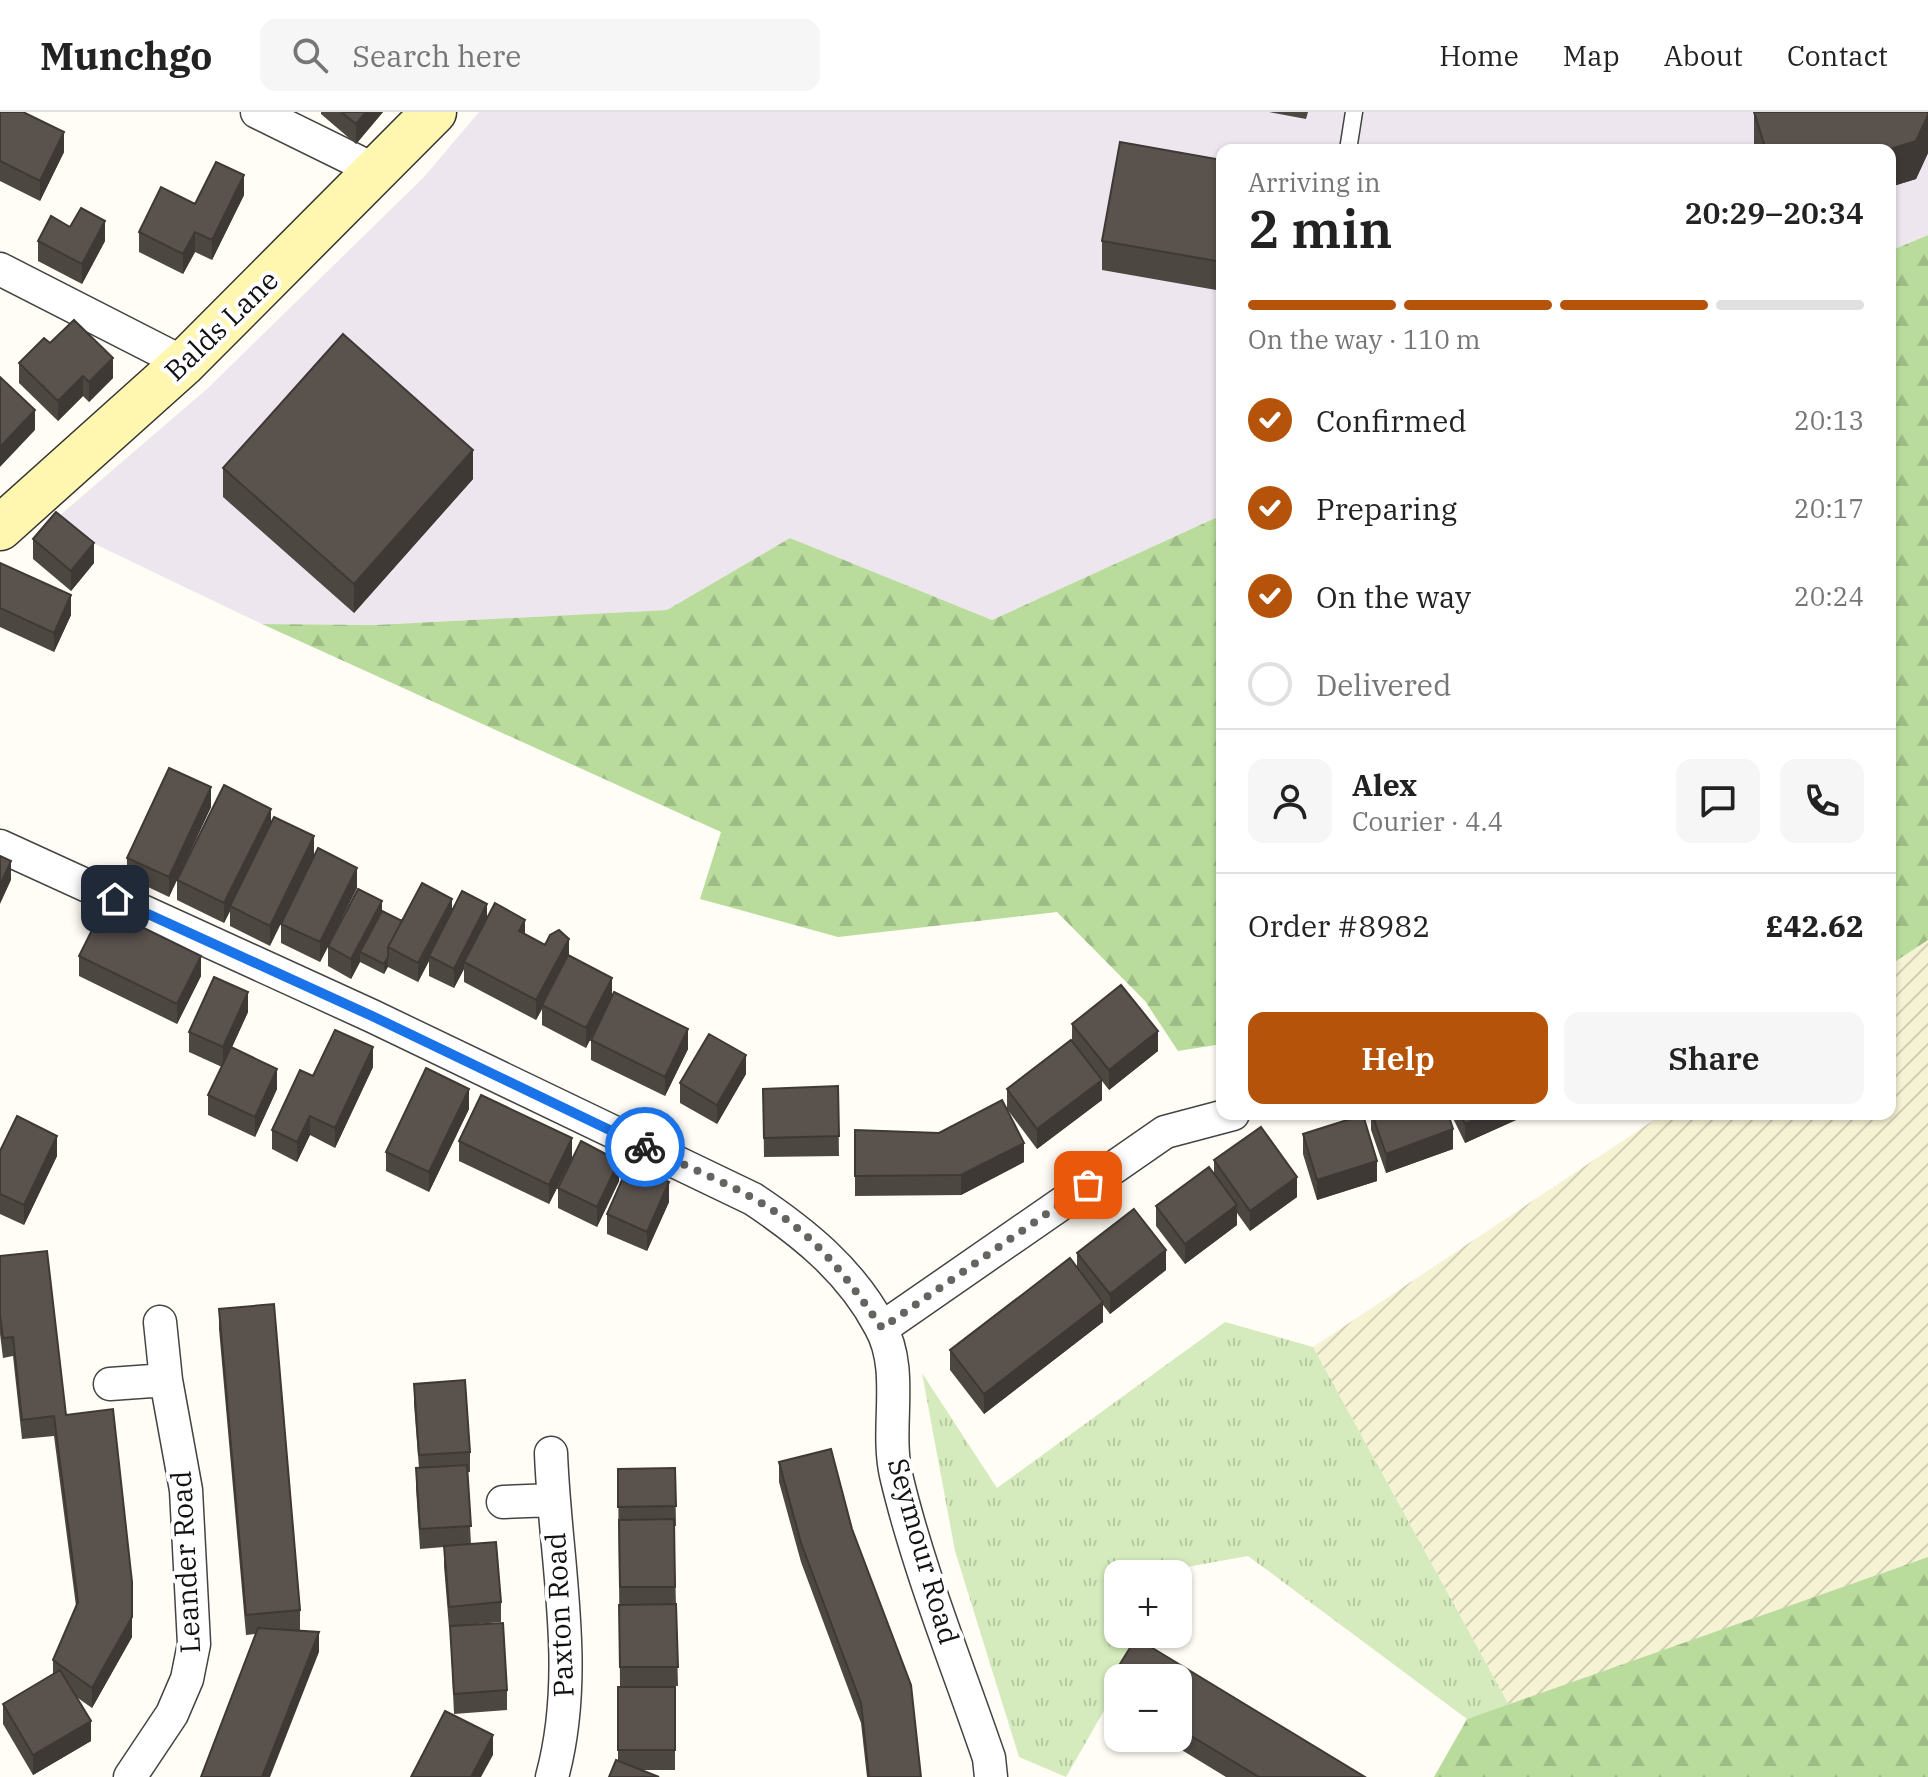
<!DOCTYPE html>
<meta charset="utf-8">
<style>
body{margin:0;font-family:"IBM Plex Serif",serif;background:#f6f6f6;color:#222;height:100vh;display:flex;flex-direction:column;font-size:30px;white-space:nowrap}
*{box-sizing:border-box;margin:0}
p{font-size:26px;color:#767676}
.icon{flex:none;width:44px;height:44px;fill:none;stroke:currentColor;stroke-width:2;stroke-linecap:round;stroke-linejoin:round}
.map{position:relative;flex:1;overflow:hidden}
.sheet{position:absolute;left:1216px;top:32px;width:680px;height:976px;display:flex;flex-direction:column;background:#fff;border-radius:16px;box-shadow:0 2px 6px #0004}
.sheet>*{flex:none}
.tools{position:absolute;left:1104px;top:1448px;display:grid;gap:16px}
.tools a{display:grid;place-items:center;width:88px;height:88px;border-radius:16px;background:#fff;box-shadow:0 2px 6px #0004;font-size:40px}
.pin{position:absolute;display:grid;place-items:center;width:68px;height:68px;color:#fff;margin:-34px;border-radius:16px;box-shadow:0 4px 12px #0006}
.courier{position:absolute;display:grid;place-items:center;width:80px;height:80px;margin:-40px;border:6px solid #1a73e8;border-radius:50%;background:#fff;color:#222;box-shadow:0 2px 10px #0007}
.headline em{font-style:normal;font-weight:600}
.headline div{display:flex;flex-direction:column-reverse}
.headline{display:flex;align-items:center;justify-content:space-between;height:136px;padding:0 32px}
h1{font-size:52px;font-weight:600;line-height:60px}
.bar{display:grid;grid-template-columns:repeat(4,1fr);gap:12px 8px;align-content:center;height:96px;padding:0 32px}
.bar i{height:10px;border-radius:6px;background:#e0e0e0}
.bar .current{background:#b45309}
.bar p{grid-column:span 4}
.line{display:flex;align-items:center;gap:20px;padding:0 32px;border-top:2px solid #e0e0e0}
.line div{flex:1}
.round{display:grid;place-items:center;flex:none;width:84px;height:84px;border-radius:16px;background:#f6f6f6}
ol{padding:0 32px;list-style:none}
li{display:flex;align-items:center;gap:24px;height:88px}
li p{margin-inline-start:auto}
li .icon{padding:8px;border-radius:50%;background:#b45309;color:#fff;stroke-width:4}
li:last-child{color:#767676}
li i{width:44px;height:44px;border:4px solid #e0e0e0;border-radius:50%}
.cta{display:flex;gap:16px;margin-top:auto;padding:16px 32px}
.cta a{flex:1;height:92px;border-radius:16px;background:#b45309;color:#fff;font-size:32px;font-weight:600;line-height:92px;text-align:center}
.cta a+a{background:#f6f6f6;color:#222}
header{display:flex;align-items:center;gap:48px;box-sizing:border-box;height:112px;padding:0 40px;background:#fff;border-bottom:2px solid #e0e0e0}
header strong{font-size:38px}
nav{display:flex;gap:44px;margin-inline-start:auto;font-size:28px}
.search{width:560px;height:72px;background:#f6f6f6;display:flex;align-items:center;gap:20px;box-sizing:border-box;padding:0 28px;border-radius:16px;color:#767676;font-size:30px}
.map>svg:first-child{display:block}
.industrial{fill:#eee6ef}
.farmland{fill:url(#farmland-furrows)}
.grass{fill:url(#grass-tufts)}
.forest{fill:url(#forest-firs)}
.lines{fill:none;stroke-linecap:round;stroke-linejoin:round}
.lane-casing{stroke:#444;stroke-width:19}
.street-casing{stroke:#444;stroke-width:35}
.secondary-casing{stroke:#333;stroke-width:47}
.lane{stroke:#fff;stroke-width:16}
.street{stroke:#fff;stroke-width:32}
.secondary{stroke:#fff6b0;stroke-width:44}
.wall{fill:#4d4742}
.shaded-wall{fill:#3f3936}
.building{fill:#5a524d;stroke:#3f3936;stroke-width:2}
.done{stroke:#646461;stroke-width:8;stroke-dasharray:0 14.4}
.route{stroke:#1a73e8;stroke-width:10}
.labels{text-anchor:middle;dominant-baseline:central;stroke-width:8;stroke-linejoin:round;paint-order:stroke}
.street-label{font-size:28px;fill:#111;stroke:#fff}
</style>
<header>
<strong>Munchgo</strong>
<div class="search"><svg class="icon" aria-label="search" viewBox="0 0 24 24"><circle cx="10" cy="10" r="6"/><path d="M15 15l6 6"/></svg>Search here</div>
<nav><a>Home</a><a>Map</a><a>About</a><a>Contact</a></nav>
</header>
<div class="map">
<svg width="1928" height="1665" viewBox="0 0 1928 1665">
<defs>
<pattern id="farmland-furrows" width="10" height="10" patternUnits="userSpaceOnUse" patternTransform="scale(2)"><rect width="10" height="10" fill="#f6f3d4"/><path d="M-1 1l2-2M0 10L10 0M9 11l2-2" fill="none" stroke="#d2cfb5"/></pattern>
<pattern id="grass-tufts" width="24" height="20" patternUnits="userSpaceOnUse" patternTransform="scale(2)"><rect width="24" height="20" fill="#d5ebbd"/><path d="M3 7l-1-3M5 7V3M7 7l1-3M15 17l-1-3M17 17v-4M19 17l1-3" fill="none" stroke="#b6c8a1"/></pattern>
<pattern id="forest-firs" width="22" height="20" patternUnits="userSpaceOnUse" patternTransform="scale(2)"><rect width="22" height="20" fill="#b9dc9c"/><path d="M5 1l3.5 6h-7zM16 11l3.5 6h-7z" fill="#9ebc85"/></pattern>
</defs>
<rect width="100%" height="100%" fill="#fffdf5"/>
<path class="industrial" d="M479 0H1928V123L1890 139V38H1222V403L992 508 790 426 667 498 375 513 262 512 51 411 208 276 424 65Z"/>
<path class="farmland" d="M1928 828V1445L1509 1593 1313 1235 1663 1002H1890V853Z"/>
<path class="grass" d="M1225 1210 1313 1235 1509 1593 1467 1607 1248 1444 1187 1455 1178 1471V1462H1118V1522H1149L1118 1566V1574L1066 1665 1019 1645 955 1439 922 1261 997 1376Z"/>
<path class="forest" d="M1928 123V828L1890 853V139Z
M1222 403V932L1178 939 1145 889 1057 800 838 825 700 787 721 720 262 512 375 513 667 498 790 426 992 508Z
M1928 1445V1665H1434L1467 1607Z"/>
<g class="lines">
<g class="lane-casing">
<path id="lane" d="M1348 38 1354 0"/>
</g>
<g class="street-casing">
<path id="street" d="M257 0 377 59
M0 157 184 251
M0 734 372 904 753 1087C804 1121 851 1159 880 1214 905 1258 885 1315 896 1363 918 1457 958 1555 989 1646L991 1665
M882 1216 1165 1020 1233 1002
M110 1272 166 1268
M551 1341C555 1449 581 1559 552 1665
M503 1390 553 1388
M130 1665 172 1602 187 1567 194 1532 186 1378 166 1268 160 1210"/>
</g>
<g class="secondary-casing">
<path id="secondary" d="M0 416 184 251 434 0"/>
</g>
<use href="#lane" class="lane"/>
<use href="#street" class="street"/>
<use href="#secondary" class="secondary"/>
</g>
<path class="wall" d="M0 0 64 40 40 89 0 69Z
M321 0H383L356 32 321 2Z
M1269 0H1308L1306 7Z
M1754 0H1928V41L1916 67 1890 75V38H1754Z
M1222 48V179L1102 158V129Z
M244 83 212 148 195 140 183 162 139 140V120L195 92Z
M70 115 105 129 82 172 38 149V129Z
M50 231 113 266 89 290 83 284 58 309 19 271V251Z
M223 356 473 367 354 501 223 385Z
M33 427 94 451 71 479 33 447Z
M0 452 71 503 54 540 0 515Z
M211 695 177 768 271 697 270 834 230 814V799L224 811 177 788V768L169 785 127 765V746Z
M357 776 333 823 382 799 402 809 452 799 487 807 525 823 612 866 586 936 542 913V897L536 908 464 870V857L454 876 429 864V849L418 870 388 855 384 862 360 850 351 867 328 854V835L320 850 281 831V812Z
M79 844 201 864 177 912 79 864Z
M248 900 232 935 277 977 255 1025 208 1003V983L222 955 189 940V920Z
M1072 912 1158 939 1109 978 1102 969V988L1037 1037 1007 997V977L1072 929Z
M591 928 688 937 665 984 591 948Z
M373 955 335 1036 310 1023 297 1050 272 1037V1018L313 964Z
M746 962 717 1012 680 991V971Z
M838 974 839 1044 764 1045 763 977Z
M469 997 429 1080 386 1059V1040Z
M1371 1002H1448L1453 1037 1386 1061 1371 1018Z
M1451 1002H1527V1003L1465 1031Z
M855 1018 1024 1050 961 1083 855 1084Z
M1303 1022 1377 1069 1317 1088 1303 1042Z
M459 1029 572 1046 549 1092 459 1049Z
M0 1039 57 1044 24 1113 0 1102Z
M1214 1048 1297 1085 1250 1119 1237 1101V1113L1185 1152 1156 1114V1094L1214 1061Z
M619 1069 597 1115 558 1096V1076Z
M669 1090 647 1139 607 1122V1102Z
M1077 1141 1166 1158 1110 1202 1103 1193V1210L984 1302 950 1258V1238L1077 1157Z
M0 1144 66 1303 132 1525 92 1596 75 1584 91 1629 33 1663 3 1612V1592L53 1562V1548L76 1494 54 1324 22 1327 13 1244 3 1246 0 1222Z
M219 1197 300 1498V1518L319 1540 255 1522 246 1523 219 1217Z
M414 1272 470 1340V1360H467L471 1432 501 1490V1510L453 1514 507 1578V1598L454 1602 450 1514 449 1515 444 1454V1435L420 1437 416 1376V1356H419L414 1292Z
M779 1350 921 1665H867L861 1611 801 1450 779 1370Z
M675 1356 676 1414H674L678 1574 620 1575 618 1357Z
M1136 1526 1365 1665H1226L1162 1626H1178V1566H1118V1599L1107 1593V1573Z
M618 1575H675V1658H641L618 1649Z"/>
<path class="shaded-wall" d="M366 0H383L356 32V12Z
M1928 3V41L1916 67 1890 75V38H1887Z
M64 20V40L40 89V69Z
M244 63V83L212 148V128Z
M105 109V129L82 172V152Z
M195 120V140L183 162V142Z
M113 246V266L89 290V270Z
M83 264V284L58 309V289Z
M35 298V318L0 355V335Z
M473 338V367L354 501V472Z
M94 431V451L71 479V459Z
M71 483V503L54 540V521Z
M211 675V695L169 785V765Z
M271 697V717L230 794V799L224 811V791Z
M314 724V744L270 834V814Z
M11 749V768L0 792V773Z
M357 756V776L320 850V830Z
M452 787V807L429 844V849L418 870V851Z
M382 789V809L360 840V850L351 867V847Z
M487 792V812L464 850V857L454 876V857Z
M525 808V828L519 819Z
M569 827V847L542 893V897L536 908V888Z
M201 844V864L177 912V892Z
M388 845V854L384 862V852Z
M612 866V886L586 936V916Z
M248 880V900L223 955V935Z
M688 917V937L665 984V965Z
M1158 919V939L1109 978V958Z
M373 935V955L335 1036V1016Z
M746 943V962L717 1012V993Z
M277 957V977L255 1025V1005Z
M1102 968V988L1037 1037V1017Z
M469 977V997L429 1080V1060Z
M1486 1002H1527V1003L1465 1031V1012Z
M310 1004V1023L297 1050V1030Z
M1453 1017V1037L1386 1061V1042Z
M57 1024V1044L24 1113V1093Z
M572 1026V1046L549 1092V1073Z
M1024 1031V1050L961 1083V1063Z
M619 1049V1069L597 1115V1095Z
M1377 1049V1069L1317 1088V1068Z
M1297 1065V1085L1250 1119V1099Z
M669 1070V1090L647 1139V1120Z
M1237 1093V1113L1185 1152V1132Z
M1166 1138V1158L1110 1202V1182Z
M1103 1190V1210L984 1302V1282Z
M132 1470V1525L92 1596V1576Z
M319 1520V1540L270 1665H262Z
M91 1609V1629L33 1663V1643Z
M493 1623V1643L481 1665H471Z"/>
<path class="building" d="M0 0H23L64 20 40 69 0 49Z
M341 0H366L356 12Z
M1754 0H1928V3L1916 29 1887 38H1766Z
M1120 30 1222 48V150L1102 129Z
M216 50 244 63 212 128 195 120 183 142 139 120 161 75 195 92Z
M81 96 105 109 82 152 38 129 51 104 70 115Z
M74 208 113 246 89 270 83 264 58 289 19 251 44 226 50 231Z
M343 222 473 338 354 472 223 356Z
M0 265 35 298 0 335Z
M56 400 94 431 71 459 33 427Z
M0 451 71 483 54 521 0 496Z
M169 656 211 675 169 765 127 746Z
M224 673 271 697 224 791 177 768Z
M274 705 314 724 270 814 230 794Z
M318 736 357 756 320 830 281 812Z
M0 744 11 749 0 773Z
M422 771 452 787 418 851 388 835Z
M358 777 382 789 351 847 328 834Z
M462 779 487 792 454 857 429 844Z
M495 791 525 808 519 819 545 833 550 823 559 818 569 827 536 888 464 850Z
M103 796 201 844 177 892 79 844Z
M382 799 402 809 388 835V845L384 852 360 840Z
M568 843 612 866 586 916 542 893Z
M214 865 248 880 223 935 189 920Z
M1121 873 1158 919 1109 958 1072 912Z
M614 880 688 917 665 965 591 928Z
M335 918 373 935 335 1016 310 1004 297 1030 272 1018 300 958 313 964Z
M709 922 746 943 717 993 680 971Z
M1071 928 1102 968 1037 1017 1007 977Z
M231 935 277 957 255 1005 208 983Z
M426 956 469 977 429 1060 386 1040Z
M838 974 839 1024 764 1026 763 977Z
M481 983 572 1026 549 1073 459 1029Z
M1002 988 1024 1031 961 1063 855 1064V1018L939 1021Z
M1372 1002H1448L1453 1017 1386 1042Z
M1460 1002H1486L1465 1012Z
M1363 1003 1377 1049 1317 1068 1303 1022Z
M17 1004 57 1024 24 1093 0 1082V1039Z
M1261 1015 1297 1065 1250 1099 1214 1048Z
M581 1029 619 1049 597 1095 558 1076Z
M629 1052 669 1070 647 1120 607 1102Z
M1209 1055 1237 1093 1185 1132 1156 1094Z
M1134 1097 1166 1138 1110 1182 1077 1141Z
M47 1139 66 1303 113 1297 132 1470V1505L92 1576 53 1548 78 1490 54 1304 22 1308 13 1225 3 1226 0 1202V1144Z
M1070 1146 1103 1190 984 1282 950 1238Z
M274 1192 300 1498 246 1503 219 1197Z
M465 1268 470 1340 419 1343 414 1272Z
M831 1337 852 1417 911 1573 921 1665H869L861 1591 801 1431 779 1350Z
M467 1353 471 1414 420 1417 416 1356Z
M675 1356 676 1394 618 1395V1357Z
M674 1407 675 1475H620L619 1408Z
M496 1430 501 1490 449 1495 444 1434Z
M676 1492 678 1555H620L619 1493Z
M503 1511 507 1578 454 1582 450 1514Z
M258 1516 319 1520 262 1665H201Z
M1136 1526 1365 1665H1259L1178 1616V1566H1118V1580L1107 1573Z
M60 1558 91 1609 33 1643 3 1592Z
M618 1575H675V1638H618Z
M445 1599 493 1623 471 1665H411Z
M616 1648 659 1665H609Z"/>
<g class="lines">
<path class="done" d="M645 1035C698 1060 759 1082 803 1121 835 1148 858 1182 882 1216L1088 1073"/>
<path class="route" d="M115 787 372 904 645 1035"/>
</g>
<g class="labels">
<g class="street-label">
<text transform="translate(221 213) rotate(-44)">Balds Lane</text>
<text transform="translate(924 1439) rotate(74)">Seymour Road</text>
<text transform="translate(185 1450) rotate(-93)">Leander Road</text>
<text transform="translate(559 1503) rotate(-93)">Paxton Road</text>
</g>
</g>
</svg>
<div class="tools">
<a>+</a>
<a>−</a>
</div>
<div class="pin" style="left:1088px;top:1073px;background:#ea580c"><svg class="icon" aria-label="bag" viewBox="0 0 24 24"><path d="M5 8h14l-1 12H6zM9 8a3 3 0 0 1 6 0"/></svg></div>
<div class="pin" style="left:115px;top:787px;background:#1f2937"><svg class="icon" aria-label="home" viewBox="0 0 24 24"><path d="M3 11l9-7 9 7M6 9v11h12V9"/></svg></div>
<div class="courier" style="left:645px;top:1035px"><svg class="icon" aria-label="bike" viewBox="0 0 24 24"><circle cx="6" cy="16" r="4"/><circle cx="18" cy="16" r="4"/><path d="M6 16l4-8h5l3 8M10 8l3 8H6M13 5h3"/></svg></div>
<section class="sheet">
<div class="headline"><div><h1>2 min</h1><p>Arriving in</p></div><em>20:29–20:34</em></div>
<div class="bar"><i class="current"></i><i class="current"></i><i class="current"></i><i></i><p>On the way · 110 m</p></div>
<ol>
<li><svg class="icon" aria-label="check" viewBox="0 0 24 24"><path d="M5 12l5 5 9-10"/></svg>Confirmed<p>20:13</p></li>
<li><svg class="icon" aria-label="check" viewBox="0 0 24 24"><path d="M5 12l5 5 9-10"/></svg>Preparing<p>20:17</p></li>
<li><svg class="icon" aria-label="check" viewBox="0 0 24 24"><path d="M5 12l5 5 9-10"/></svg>On the way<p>20:24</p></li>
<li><i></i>Delivered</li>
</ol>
<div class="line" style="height:144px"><a class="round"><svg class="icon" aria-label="person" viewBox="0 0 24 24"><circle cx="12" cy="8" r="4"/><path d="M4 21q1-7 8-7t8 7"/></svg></a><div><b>Alex</b><p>Courier · 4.4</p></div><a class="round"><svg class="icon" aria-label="chat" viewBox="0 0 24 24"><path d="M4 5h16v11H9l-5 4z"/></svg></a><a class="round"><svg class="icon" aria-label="phone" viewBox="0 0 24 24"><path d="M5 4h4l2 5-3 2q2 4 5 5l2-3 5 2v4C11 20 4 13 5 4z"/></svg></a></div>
<div class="line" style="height:104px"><div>Order #8982</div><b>£42.62</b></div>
<div class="cta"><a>Help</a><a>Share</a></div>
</section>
</div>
